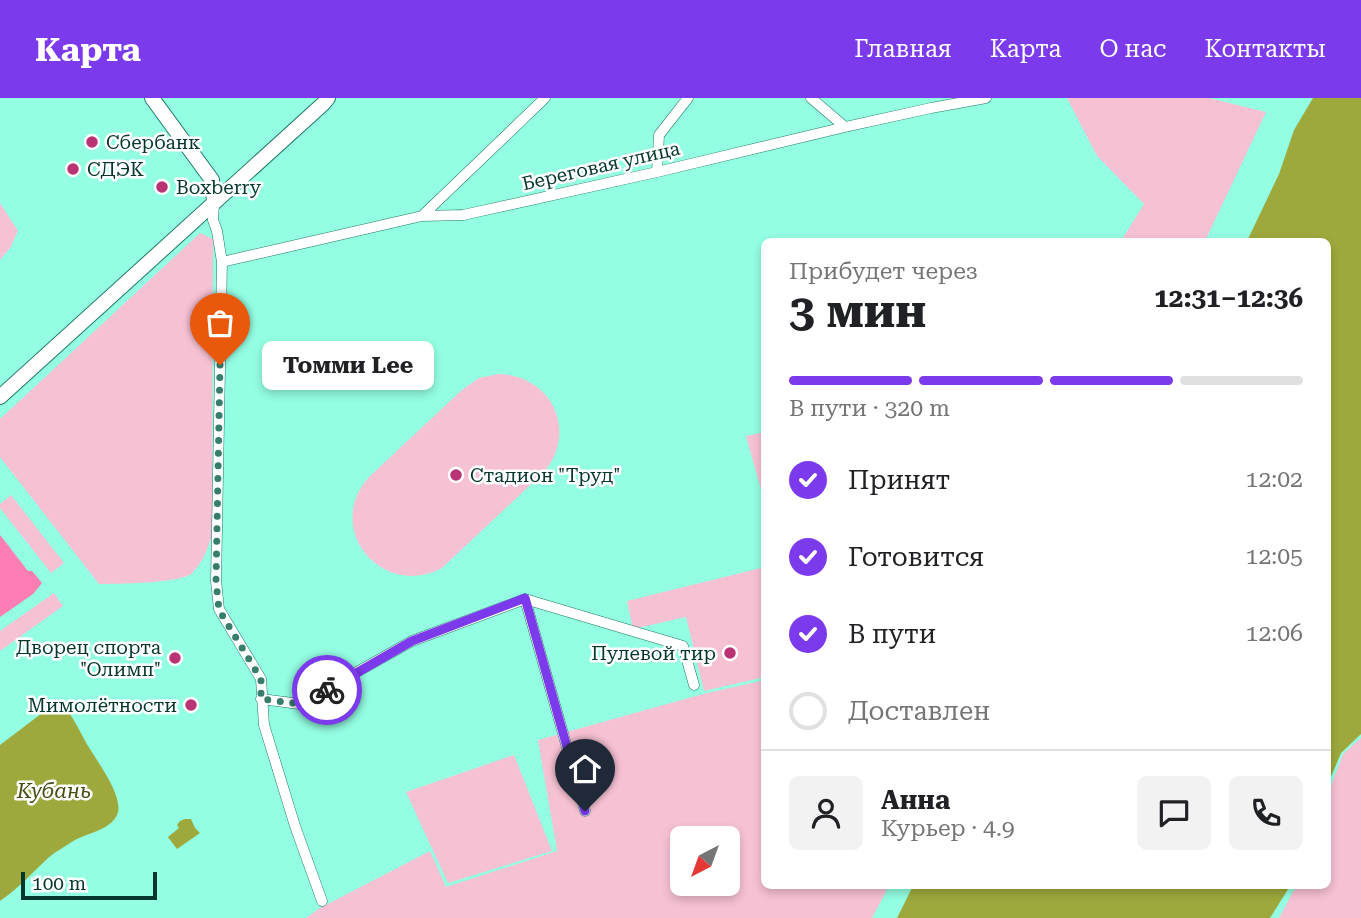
<!DOCTYPE html>
<html lang="ru">
<meta charset="utf-8">
<style>
body{margin:0;font-family:"Roboto Serif",serif;background:#f2f2f2;color:#202124;height:100vh;display:flex;flex-direction:column;font-size:26px;white-space:nowrap}
*{box-sizing:border-box;margin:0}
p{font-size:23px;color:#757577}
.icon{flex:none;width:38px;height:38px;fill:none;stroke:currentColor;stroke-width:2;stroke-linecap:round;stroke-linejoin:round}
.map{position:relative;flex:1;overflow:hidden}
.sheet{position:absolute;left:761px;top:140px;width:570px;height:651px;display:flex;flex-direction:column;background:#fff;border-radius:10px;box-shadow:0 4px 10px #0003}
.sheet>*{flex:none}
.needle{width:46px;rotate:221deg}
.controls{position:absolute;left:670px;top:728px;display:grid;gap:14px}
.controls a{display:grid;place-items:center;width:70px;height:70px;border-radius:10px;background:#fff;box-shadow:0 4px 10px #0003;font-size:35px}
.scale{position:absolute;left:21px;bottom:18px;width:136px;box-sizing:border-box;padding-left:7px;border:4px solid #05372d;border-top:0;font-size:19px;line-height:24px;white-space:nowrap;color:#05372d;-webkit-text-stroke:5px #fff;paint-order:stroke}
.pin{position:absolute;display:grid;place-items:center;width:60px;height:60px;color:#fff;margin:-72px -30px;border-radius:50% 50% 50% 0;rotate:-45deg;box-shadow:0 0 7px #0007}
.pin .icon{rotate:45deg}
.courier{position:absolute;display:grid;place-items:center;width:70px;height:70px;margin:-35px;border:5px solid #7c3aed;border-radius:50%;background:#fff;color:#222;box-shadow:0 2px 9px #0007}
.bubble{position:absolute;height:49px;border-radius:10px;background:#fff;box-shadow:0 4px 10px #0003;font-size:23px;font-weight:700;line-height:49px;text-align:center}
.headline em{font-style:normal;font-weight:700}
.headline div{display:flex;flex-direction:column-reverse}
.headline{display:flex;align-items:center;justify-content:space-between;height:119px;padding:0 28px}
h1{font-size:46px;font-weight:700;line-height:52px}
.bar{display:grid;grid-template-columns:repeat(4,1fr);gap:10px 7px;align-content:center;height:84px;padding:0 28px}
.bar i{height:9px;border-radius:5px;background:#e0e0e0}
.bar .selected{background:#7c3aed}
.bar p{grid-column:span 4}
.line{display:flex;align-items:center;gap:18px;padding:0 28px;border-top:2px solid #e0e0e0}
.line div{flex:1}
.round{display:grid;place-items:center;flex:none;width:74px;height:74px;border-radius:10px;background:#f2f2f2}
ol{padding:0 28px;list-style:none}
li{display:flex;align-items:center;gap:21px;height:77px}
li p{margin-inline-start:auto}
li .icon{padding:7px;border-radius:50%;background:#7c3aed;color:#fff;stroke-width:4}
li:last-child{color:#757577}
li i{width:38px;height:38px;border:4px solid #e0e0e0;border-radius:50%}
header{display:flex;align-items:center;gap:42px;box-sizing:border-box;height:98px;padding:0 35px;background:#7c3aed;color:#fff}
header strong{font-size:33px}
nav{display:flex;gap:38px;margin-inline-start:auto;font-size:24px}
.map>svg:first-child{display:block}
.green{fill:#f7c1d4;fill-rule:evenodd}
.forest{fill:#fe7eb4}
.water{fill:#9da93c}
.lines{fill:none;stroke-linecap:round;stroke-linejoin:round}
.minor-casing{stroke:#207865;stroke-width:11}
.secondary-casing{stroke:#207865;stroke-width:16}
.minor{stroke:#fff;stroke-width:10}
.secondary{stroke:#fff;stroke-width:14}
.done{stroke:#377d6c;stroke-width:7;stroke-dasharray:0 12.6}
.route{stroke:#7c3aed;stroke-width:9}
.poi-dot{fill:#b93375;stroke:#fff;stroke-width:2.5}
.labels{text-anchor:middle;dominant-baseline:central;stroke-width:5;stroke-linejoin:round;paint-order:stroke}
.poi-label{font-size:19px;fill:#05372d;stroke:#fff;text-anchor:start}
.street-label{font-size:19px;fill:#05372d;stroke:#fff}
.water-label{font-size:21px;font-style:italic;fill:#484e15;stroke:#fff}
</style>
<header>
<strong>Карта</strong>
<nav><a>Главная</a><a>Карта</a><a>О нас</a><a>Контакты</a></nav>
</header>
<div class="map">
<svg width="1361" height="820" viewBox="0 0 1361 820">
<rect width="100%" height="100%" fill="#93fee2"/>
<path class="green" d="M1067 0H1209L1266 14 1205 143H1121L1144 106 1097 58Z
M0 105 18 133 10 150 0 162Z
M200 135 213 141 212 438C207 452 202 466 191 476 180 485 116 486 99 486L0 359V321Z
M498 276C552 277 579 334 543 375L442 470C381 502 323 430 369 379L463 291 479 280Z
M765 334V406L746 338Z
M11 397 64 465 51 475 0 410V406Z
M765 469V579L704 593 686 519 633 531 627 503Z
M54 495 63 508 0 553V533Z
M765 582V788H889L872 820H306L320 810 430 753 446 789 557 753 538 642 703 596ZM682 740H728V786H682Z
M1361 640V820H1279L1296 788H1328V696L1343 656Z
M514 657 552 753 448 785 406 694Z"/>
<path class="forest" d="M0 437 28 473H32L42 485 33 496 0 519Z"/>
<path class="water" d="M1313 0H1361V636L1341 655 1328 686V144L1247 143 1279 76 1294 32Z
M58 603C69 608 82 639 90 651 99 666 122 697 118 714 114 731 88 735 75 742 66 748 56 753 48 760 32 775 18 791 0 803V647Z
M185 721H191L195 730 200 735 177 751 168 739 179 730 177 727 180 723Z
M913 788H1290L1270 820H897Z"/>
<g class="lines">
<g class="minor-casing">
<path id="minor" d="M811 0 845 29
M657 74 659 37 688 0
M214 104 213 122 217 133 222 164 216 483 219 511 261 581 264 627 295 728 322 803
M422 118 545 0
M222 164 422 118 463 117 657 74 845 29 931 10 986 0
M525 501 585 713
M261 601 300 606 412 543 525 501 683 548 694 587"/>
</g>
<g class="secondary-casing">
<path id="secondary" d="M152 0 212 82 214 104
M0 299 323 6 328 0"/>
</g>
<use href="#minor" class="minor"/>
<use href="#secondary" class="secondary"/>
</g>
<g class="lines">
<path class="done" d="M220 267 216 483 219 512 261 581V601L300 606 327 592"/>
<path class="route" d="M327 592 412 543 525 500 585 713"/>
</g>
<g class="poi-dot">
<circle cx="92" cy="44" r="7"/>
<circle cx="73" cy="71" r="7"/>
<circle cx="162" cy="89" r="7"/>
<circle cx="456" cy="377" r="7"/>
<circle cx="730" cy="555" r="7"/>
<circle cx="175" cy="560" r="7"/>
<circle cx="191" cy="607" r="7"/>
</g>
<g class="labels">
<g class="poi-label">
<text x="106" y="44">Сбербанк</text>
<text x="87" y="71">СДЭК</text>
<text x="176" y="89">Boxberry</text>
<text x="470" y="377">Стадион "Труд"</text>
<text x="161" y="549" text-anchor="end">Дворец спорта<tspan x="161" dy="22">"Олимп"</tspan></text>
<text x="716" y="555" text-anchor="end">Пулевой тир</text>
<text x="177" y="607" text-anchor="end">Мимолётности</text>
</g>
<g class="street-label">
<text transform="translate(601 68) rotate(-13)">Береговая улица</text>
</g>
<g class="water-label">
<text x="54" y="693">Кубань</text>
</g>
</g>
</svg>
<div class="controls">
<a><svg class="needle" viewBox="-14 -14 28 28"><path d="M0-13l5 13h-10z" fill="#e53935"/><path d="M0 13l5-13h-10z" fill="#757577"/></svg></a>
</div>
<div class="scale">100 m</div>
<div class="pin" style="left:220px;top:267px;background:#ea580c"><svg class="icon" aria-label="bag" viewBox="0 0 24 24"><path d="M5 8h14l-1 12H6zM9 8a3 3 0 0 1 6 0"/></svg></div>
<div class="pin" style="left:585px;top:713px;background:#1f2937"><svg class="icon" aria-label="home" viewBox="0 0 24 24"><path d="M3 11l9-7 9 7M6 9v11h12V9"/></svg></div>
<div class="courier" style="left:327px;top:592px"><svg class="icon" aria-label="bike" viewBox="0 0 24 24"><circle cx="6" cy="16" r="4"/><circle cx="18" cy="16" r="4"/><path d="M6 16l4-8h5l3 8M10 8l3 8H6M13 5h3"/></svg></div>
<div class="bubble" style="left:262px;top:243px;width:172px">Томми Lee</div>
<section class="sheet">
<div class="headline"><div><h1>3 мин</h1><p>Прибудет через</p></div><em>12:31–12:36</em></div>
<div class="bar"><i class="selected"></i><i class="selected"></i><i class="selected"></i><i></i><p>В пути · 320 m</p></div>
<ol>
<li><svg class="icon" aria-label="check" viewBox="0 0 24 24"><path d="M5 12l5 5 9-10"/></svg>Принят<p>12:02</p></li>
<li><svg class="icon" aria-label="check" viewBox="0 0 24 24"><path d="M5 12l5 5 9-10"/></svg>Готовится<p>12:05</p></li>
<li><svg class="icon" aria-label="check" viewBox="0 0 24 24"><path d="M5 12l5 5 9-10"/></svg>В пути<p>12:06</p></li>
<li><i></i>Доставлен</li>
</ol>
<div class="line" style="height:126px"><a class="round"><svg class="icon" aria-label="person" viewBox="0 0 24 24"><circle cx="12" cy="8" r="4"/><path d="M4 21q1-7 8-7t8 7"/></svg></a><div><b>Анна</b><p>Курьер · 4.9</p></div><a class="round"><svg class="icon" aria-label="chat" viewBox="0 0 24 24"><path d="M4 5h16v11H9l-5 4z"/></svg></a><a class="round"><svg class="icon" aria-label="phone" viewBox="0 0 24 24"><path d="M5 4h4l2 5-3 2q2 4 5 5l2-3 5 2v4C11 20 4 13 5 4z"/></svg></a></div>
</section>
</div>
